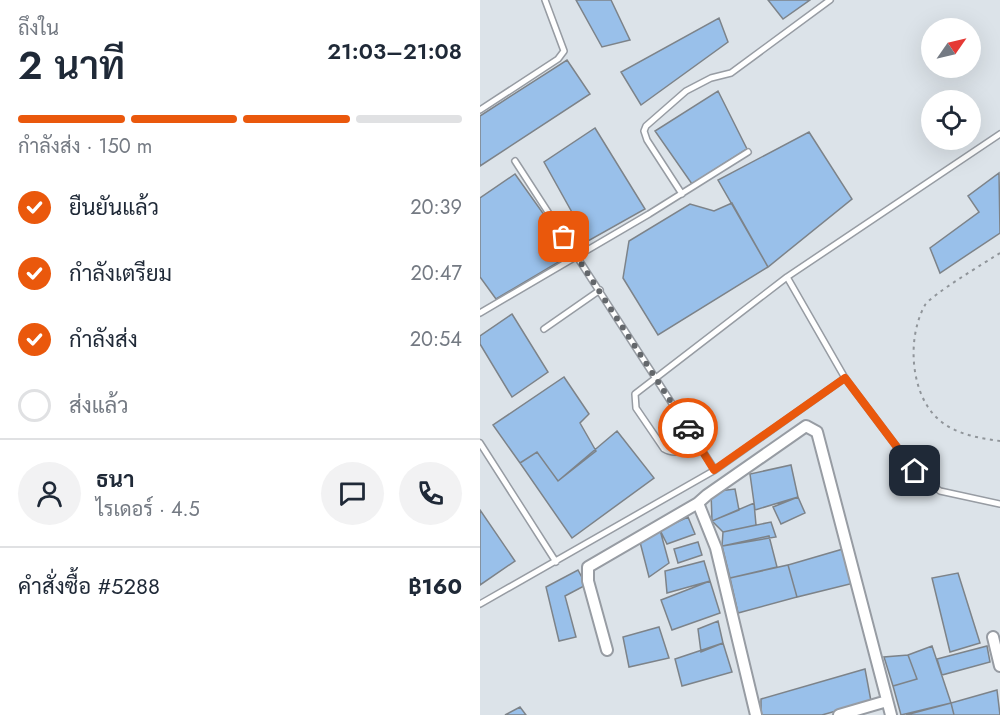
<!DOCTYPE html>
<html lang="th">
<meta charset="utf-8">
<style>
body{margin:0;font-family:Jost,Sarabun,sans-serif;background:#f2f2f3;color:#1f2937;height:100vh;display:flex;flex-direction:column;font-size:22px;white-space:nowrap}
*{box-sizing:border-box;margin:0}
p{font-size:20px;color:#747a83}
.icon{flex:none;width:33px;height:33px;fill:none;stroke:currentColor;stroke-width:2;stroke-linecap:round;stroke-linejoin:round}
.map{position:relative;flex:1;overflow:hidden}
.side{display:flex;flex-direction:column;background:#fff;width:480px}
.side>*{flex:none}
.needle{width:39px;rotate:56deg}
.tools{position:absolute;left:441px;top:18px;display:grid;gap:12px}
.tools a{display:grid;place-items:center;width:60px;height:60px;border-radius:50%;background:#fff;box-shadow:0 6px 24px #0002;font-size:30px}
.pin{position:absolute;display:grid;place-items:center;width:51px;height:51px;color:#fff;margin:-26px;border-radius:12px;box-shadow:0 3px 9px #0006}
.courier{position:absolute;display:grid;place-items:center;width:60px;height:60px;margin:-30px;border:4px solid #ea580c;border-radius:50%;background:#fff;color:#222;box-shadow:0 2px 8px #0007}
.overview em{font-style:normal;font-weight:600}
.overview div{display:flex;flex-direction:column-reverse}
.overview{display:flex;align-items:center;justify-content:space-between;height:102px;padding:0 18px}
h1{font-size:39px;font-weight:600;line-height:45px}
.bar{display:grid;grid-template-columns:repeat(4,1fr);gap:9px 6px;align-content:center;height:72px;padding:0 18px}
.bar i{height:8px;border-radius:4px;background:#e0e1e3}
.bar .current{background:#ea580c}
.bar p{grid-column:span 4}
.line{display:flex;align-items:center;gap:15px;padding:0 18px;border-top:2px solid #e0e1e3}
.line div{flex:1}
.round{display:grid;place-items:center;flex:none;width:63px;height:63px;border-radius:32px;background:#f2f2f3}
ol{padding:0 18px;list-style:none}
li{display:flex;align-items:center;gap:18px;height:66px}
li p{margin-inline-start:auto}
li .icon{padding:6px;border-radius:50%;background:#ea580c;color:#fff;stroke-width:4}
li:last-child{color:#747a83}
li i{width:33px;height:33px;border:3px solid #e0e1e3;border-radius:50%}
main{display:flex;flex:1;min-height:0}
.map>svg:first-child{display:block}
.building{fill:#99c0ea;stroke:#7d8389;stroke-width:1.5}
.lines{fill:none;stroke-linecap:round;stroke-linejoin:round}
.service-casing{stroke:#979ca3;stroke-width:8}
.minor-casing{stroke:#979ca3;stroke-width:14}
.path{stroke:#90959a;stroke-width:2;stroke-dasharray:3 4.5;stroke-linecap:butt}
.service{stroke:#fff;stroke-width:5}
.minor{stroke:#fff;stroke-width:10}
.done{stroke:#64686c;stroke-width:6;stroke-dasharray:0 10.8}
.route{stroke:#ea580c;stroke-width:8}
</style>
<main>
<section class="side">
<div class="overview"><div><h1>2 นาที</h1><p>ถึงใน</p></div><em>21:03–21:08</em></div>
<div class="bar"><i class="current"></i><i class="current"></i><i class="current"></i><i></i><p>กำลังส่ง · 150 m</p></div>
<ol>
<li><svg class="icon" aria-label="check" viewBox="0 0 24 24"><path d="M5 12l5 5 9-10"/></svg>ยืนยันแล้ว<p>20:39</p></li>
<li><svg class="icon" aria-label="check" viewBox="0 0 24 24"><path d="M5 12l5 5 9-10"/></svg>กำลังเตรียม<p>20:47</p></li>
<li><svg class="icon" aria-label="check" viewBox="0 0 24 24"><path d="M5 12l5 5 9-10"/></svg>กำลังส่ง<p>20:54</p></li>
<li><i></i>ส่งแล้ว</li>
</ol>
<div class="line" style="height:108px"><a class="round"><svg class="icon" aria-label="person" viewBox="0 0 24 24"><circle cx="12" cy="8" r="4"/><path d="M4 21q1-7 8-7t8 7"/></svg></a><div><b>ธนา</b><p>ไรเดอร์ · 4.5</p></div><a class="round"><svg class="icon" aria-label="chat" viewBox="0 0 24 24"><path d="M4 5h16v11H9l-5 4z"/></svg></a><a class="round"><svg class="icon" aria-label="phone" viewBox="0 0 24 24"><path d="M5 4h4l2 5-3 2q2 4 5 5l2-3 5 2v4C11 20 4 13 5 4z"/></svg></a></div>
<div class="line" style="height:78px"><div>คำสั่งซื้อ #5288</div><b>฿160</b></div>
</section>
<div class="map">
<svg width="520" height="715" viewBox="0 0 520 715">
<rect width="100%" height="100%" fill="#dce3e9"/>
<path class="building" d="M96 0H131L150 40 122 47Z
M288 0H330L303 19Z
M239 18 248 42 161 105 141 72Z
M87 60 110 94 0 166V116Z
M238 91 267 149 212 184 175 131Z
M115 128 165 209 108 241 64 162Z
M329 132 372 199 288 267 238 180Z
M519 173 520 233 460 273 450 248 499 212 488 196Z
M35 174 92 254 16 299 0 277V198Z
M252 203 288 267 178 335 143 278 149 241 210 204 234 211Z
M32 314 68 372 32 397 0 344V336Z
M84 377 109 414 100 423 116 451 78 481 57 452 40 463 13 425Z
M137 431 174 478 92 538 40 463 57 452 78 481Z
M311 465 318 497 275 510 270 474Z
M255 489 259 510 232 521 231 492Z
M318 497 325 513 301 524 293 507Z
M274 503 276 525 243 532 232 521Z
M0 510 35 561 0 585Z
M208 517 215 534 187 544 180 530Z
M291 522 296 537 242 546 243 532Z
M180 530 189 563 169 577 160 542Z
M289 536 297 567 250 578 242 546Z
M218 542 222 555 198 563 194 549Z
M363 549 374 583 317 597 308 565Z
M224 561 230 581 187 593 185 571Z
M308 565 317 597 258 613 250 578Z
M98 570 106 585 85 596 96 637 79 641 66 587Z
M478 573 500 643 470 652 452 578Z
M230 581 240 613 192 630 181 600Z
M238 621 243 643 221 652 218 629Z
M179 627 189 658 149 667 143 637Z
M243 643 252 672 202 686 195 659Z
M452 646 471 703 421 715 413 686 437 679 428 655Z
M507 646 510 662 462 675 457 659Z
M428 655 437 679 413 686 404 657Z
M385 669 391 701 342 715H281V699Z
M517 690 520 715H474L471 703Z
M471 703 474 715H426Z
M40 707 46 715H25Z"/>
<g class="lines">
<g class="service-casing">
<path id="service" d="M0 110 78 59 84 51 65 0
M35 161 235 470
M202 194 167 140 164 131 166 126 206 91 231 78 251 73 350 0
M307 277 365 378 435 471 460 491 520 504
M0 313 169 214 268 152
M64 329 120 290
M0 443 76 562
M219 446C208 449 195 456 184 449L156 408 155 394 307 277 520 134
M0 604 235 470 365 378"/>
</g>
<g class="minor-casing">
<path id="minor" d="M218 503 236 548 276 715
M513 637 520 666
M127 650 108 581V567L218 503 227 495 326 426 337 432 411 715
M359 715 407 701"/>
</g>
<path class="path" d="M520 253C506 262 451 295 445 305 427 337 430 391 456 417 473 434 498 438 520 441"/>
<use href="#service" class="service"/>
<use href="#minor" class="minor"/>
</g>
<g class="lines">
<path class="done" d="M84 237 208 428"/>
<path class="route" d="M208 428 234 470 365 378 435 471"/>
</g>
</svg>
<div class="tools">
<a><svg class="needle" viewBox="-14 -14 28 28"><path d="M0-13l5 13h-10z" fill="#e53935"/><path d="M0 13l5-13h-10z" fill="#747a83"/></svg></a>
<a><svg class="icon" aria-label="locate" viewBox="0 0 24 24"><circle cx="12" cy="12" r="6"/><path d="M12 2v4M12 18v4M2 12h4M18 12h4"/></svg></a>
</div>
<div class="pin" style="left:84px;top:237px;background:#ea580c"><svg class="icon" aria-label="bag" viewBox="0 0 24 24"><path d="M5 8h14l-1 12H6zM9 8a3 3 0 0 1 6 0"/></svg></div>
<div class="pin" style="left:435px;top:471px;background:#1f2937"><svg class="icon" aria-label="home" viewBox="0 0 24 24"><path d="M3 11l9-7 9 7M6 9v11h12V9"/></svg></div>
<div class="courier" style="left:208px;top:428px"><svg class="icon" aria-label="car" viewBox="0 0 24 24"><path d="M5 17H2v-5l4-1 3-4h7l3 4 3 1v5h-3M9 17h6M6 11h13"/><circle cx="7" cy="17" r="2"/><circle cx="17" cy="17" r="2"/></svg></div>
</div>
</main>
